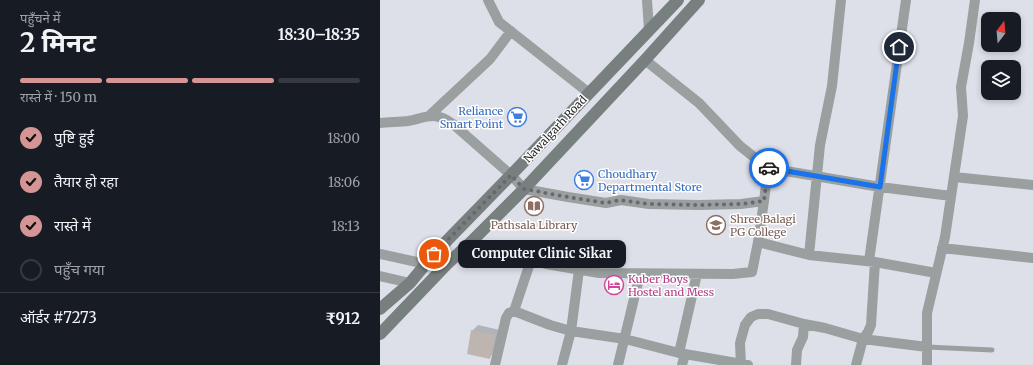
<!DOCTYPE html>
<html lang="hi">
<meta charset="utf-8">
<style>
body{margin:0;font-family:Merriweather,"Noto Sans Devanagari",serif;background:#242831;color:#f1f3f6;height:100vh;display:flex;flex-direction:column;font-size:15px;white-space:nowrap}
*{box-sizing:border-box;margin:0}
p{font-size:13px;color:#9ea1a6}
.icon{flex:none;width:22px;height:22px;fill:none;stroke:currentColor;stroke-width:2;stroke-linecap:round;stroke-linejoin:round}
.map{position:relative;flex:1;overflow:hidden}
.drawer{display:flex;flex-direction:column;background:#171b24;width:380px}
.drawer>*{flex:none}
.needle{width:26px;rotate:16deg}
.fabs{position:absolute;left:601px;top:12px;display:grid;gap:8px}
.fabs a{display:grid;place-items:center;width:40px;height:40px;border-radius:8px;background:#171b24;box-shadow:0 2px 6px #0003;font-size:20px}
.pin{position:absolute;display:grid;place-items:center;width:34px;height:34px;color:#fff;margin:-17px;border:2px solid #fff;border-radius:50%;box-shadow:0 1px 4px #0007}
.courier{position:absolute;display:grid;place-items:center;width:40px;height:40px;margin:-20px;border:3px solid #1a73e8;border-radius:50%;background:#fff;color:#222;box-shadow:0 1px 5px #0007}
.bubble{position:absolute;height:28px;border-radius:8px;background:#171b24;box-shadow:0 2px 6px #0003;font-size:13px;font-weight:700;line-height:28px;text-align:center}
.summary em{font-style:normal;font-weight:700}
.summary div{display:flex;flex-direction:column-reverse}
.summary{display:flex;align-items:center;justify-content:space-between;height:68px;padding:0 20px}
h1{font-size:26px;font-weight:700;line-height:30px}
.bar{display:grid;grid-template-columns:repeat(4,1fr);gap:6px 4px;align-content:center;height:48px;padding:0 20px}
.bar i{height:5px;border-radius:3px;background:#363941}
.bar .selected{background:#d59594}
.bar p{grid-column:span 4}
.line{display:flex;align-items:center;gap:10px;padding:0 20px;border-top:1px solid #363941}
.line div{flex:1}
ol{padding:0 20px;list-style:none}
li{display:flex;align-items:center;gap:12px;height:44px}
li p{margin-inline-start:auto}
li .icon{padding:4px;border-radius:50%;background:#d59594;color:#111;stroke-width:4}
li:last-child{color:#9ea1a6}
li i{width:22px;height:22px;border:2px solid #363941;border-radius:50%}
main{display:flex;flex:1;min-height:0}
.map>svg:first-child{display:block}
.shadow{fill:#0003}
.building{fill:#beb5b0}
.lines{fill:none;stroke-linecap:round;stroke-linejoin:round}
.lane{stroke:#9a9f9f;stroke-width:5}
.street{stroke:#9a9f9f;stroke-width:10}
.secondary{stroke:#787f7f;stroke-width:12}
.done{stroke:#68696f;stroke-width:4;stroke-dasharray:0 7.2}
.route{stroke:#1a73e8;stroke-width:5}
.labels{text-anchor:middle;dominant-baseline:central;stroke-width:3;stroke-linejoin:round;paint-order:stroke}
.shop-label{font-size:11px;fill:#366cbe;stroke:#fff;text-anchor:end}
.street-label{font-size:11px;fill:#29292d;stroke:#fff}
.education-label{font-size:11px;fill:#785e54;stroke:#fff;text-anchor:start}
.hotel-label{font-size:11px;fill:#b23c85;stroke:#fff;text-anchor:start}
</style>
<main>
<section class="drawer">
<div class="summary"><div><h1>2 मिनट</h1><p>पहुँचने में</p></div><em>18:30–18:35</em></div>
<div class="bar"><i class="selected"></i><i class="selected"></i><i class="selected"></i><i></i><p>रास्ते में · 150 m</p></div>
<ol>
<li><svg class="icon" aria-label="check" viewBox="0 0 24 24"><path d="M5 12l5 5 9-10"/></svg>पुष्टि हुई<p>18:00</p></li>
<li><svg class="icon" aria-label="check" viewBox="0 0 24 24"><path d="M5 12l5 5 9-10"/></svg>तैयार हो रहा<p>18:06</p></li>
<li><svg class="icon" aria-label="check" viewBox="0 0 24 24"><path d="M5 12l5 5 9-10"/></svg>रास्ते में<p>18:13</p></li>
<li><i></i>पहुँच गया</li>
</ol>
<div class="line" style="height:52px"><div>ऑर्डर #7273</div><b>₹912</b></div>
</section>
<div class="map">
<svg width="653" height="365" viewBox="0 0 653 365">
<rect width="100%" height="100%" fill="#dee0e9"/>
<path class="shadow" d="M98 325 120 330 115 352 109 358 92 331Z"/>
<path class="building" d="M91 330 115 335 110 359 87 354Z"/>
<g class="lines">
<path class="lane" d="M547 347 612 350"/>
<path class="street" d="M108 0 119 22 209 93
M267 0 269 30
M265 60 319 103 360 146 388 168
M49 116 110 59 131 31
M0 123C9 122 19 122 28 121 48 117 55 111 73 124L131 175 144 189 188 197 226 203 241 200 269 204 319 205 361 204 384 201 388 168 500 187 571 196
M574 177 653 185
M378 242 429 255 495 262 556 273
M90 243 135 256 166 264 219 273 353 274 372 272 378 242 384 201
M562 248 653 258
M0 254 46 264
M429 255 440 145 452 86 461 0
M489 261 526 0
M0 276 30 283
M134 311 170 325 191 331 245 339 299 353 368 365
M299 353 317 274
M115 365 126 318 129 313 134 311 151 260
M182 365 191 331 199 270
M238 365 260 274
M302 365 305 354
M361 365 360 343 365 325 371 317 378 314H388L424 324 445 328 483 339 547 347
M416 365 417 350 423 337 424 324
M476 365 483 339 488 332 491 325 495 262
M547 365V313L565 237 583 116 581 87 589 43 595 0"/>
<path class="secondary" d="M0 309 30 283 54 254 131 175 298 0
M0 334 67 264 90 243 144 189 265 60 319 0"/>
</g>
<g class="lines">
<path class="done" d="M54 254 131 175 144 189 188 197 226 203 240 200 269 204 319 205 361 204 384 201 388 168H389"/>
<path class="route" d="M389 168 500 187 519 47"/>
</g>
<defs>
<g id="supermarket-ring" transform="scale(1)"><circle r="9.5" fill="#fff" stroke="#3f7fe0" stroke-width="1.5"/><path d="M-6-5.5h2.5l.6 2H6L4.5 2H-2.5L-4.4-4H-6ZM-1.5 3.2a1.3 1.3 0 1 0 .1 0ZM3 3.2a1.3 1.3 0 1 0 .1 0Z" fill="#3f7fe0"/></g>
<g id="library-ring" transform="scale(1)"><circle r="9.5" fill="#fff" stroke="#8d6e63" stroke-width="1.5"/><path d="M-6-4Q-3-5.5-.7-3.5V5Q-3 3-6 4ZM6-4Q3-5.5 .7-3.5V5Q3 3 6 4Z" fill="#8d6e63"/></g>
<g id="university-ring" transform="scale(1)"><circle r="9.5" fill="#fff" stroke="#8d6e63" stroke-width="1.5"/><path d="M0-5L7-2L0 1L-7-2ZM-4 1L0 2.5L4 1V4Q0 6-4 4Z" fill="#8d6e63"/></g>
<g id="hotel-ring" transform="scale(1)"><circle r="9.5" fill="#fff" stroke="#d1479c" stroke-width="1.5"/><path d="M-6-4.5h1.5V1H6V5H4.5V3h-9V5H-6ZM-4 0a1.8 1.8 0 1 1 3.6 0ZM.5 0V-2.5h3Q6-2.5 6 0Z" fill="#d1479c"/></g>
</defs>
<g fill-rule="evenodd">
<use href="#supermarket-ring" x="137" y="117"/>
<use href="#supermarket-ring" x="204" y="180"/>
<use href="#library-ring" x="154" y="206"/>
<use href="#university-ring" x="336" y="225"/>
<use href="#hotel-ring" x="234" y="285"/>
</g>
<g class="labels">
<g class="shop-label">
<text x="123" y="111">Reliance<tspan x="123" dy="13">Smart Point</tspan></text>
<text x="218" y="174" text-anchor="start">Choudhary<tspan x="218" dy="13">Departmental Store</tspan></text>
</g>
<g class="street-label">
<text transform="translate(175 129) rotate(-47)">Nawalgarh Road</text>
</g>
<g class="education-label">
<text x="350" y="219">Shree Balagi<tspan x="350" dy="13">PG College</tspan></text>
<text x="154" y="225" text-anchor="middle">Pathsala Library</text>
</g>
<g class="hotel-label">
<text x="248" y="279">Kuber Boys<tspan x="248" dy="13">Hostel and Mess</tspan></text>
</g>
</g>
</svg>
<div class="fabs">
<a><svg class="needle" viewBox="-14 -14 28 28"><path d="M0-13l5 13h-10z" fill="#e53935"/><path d="M0 13l5-13h-10z" fill="#9ea1a6"/></svg></a>
<a><svg class="icon" aria-label="layers" viewBox="0 0 24 24"><path d="M12 4l9 5-9 5-9-5zM3 14l9 5 9-5"/></svg></a>
</div>
<div class="pin" style="left:54px;top:254px;background:#ea580c"><svg class="icon" aria-label="bag" viewBox="0 0 24 24"><path d="M5 8h14l-1 12H6zM9 8a3 3 0 0 1 6 0"/></svg></div>
<div class="pin" style="left:519px;top:47px;background:#1f2937"><svg class="icon" aria-label="home" viewBox="0 0 24 24"><path d="M3 11l9-7 9 7M6 9v11h12V9"/></svg></div>
<div class="courier" style="left:389px;top:168px"><svg class="icon" aria-label="car" viewBox="0 0 24 24"><path d="M5 17H2v-5l4-1 3-4h7l3 4 3 1v5h-3M9 17h6M6 11h13"/><circle cx="7" cy="17" r="2"/><circle cx="17" cy="17" r="2"/></svg></div>
<div class="bubble" style="left:78px;top:240px;width:168px">Computer Clinic Sikar</div>
</div>
</main>
